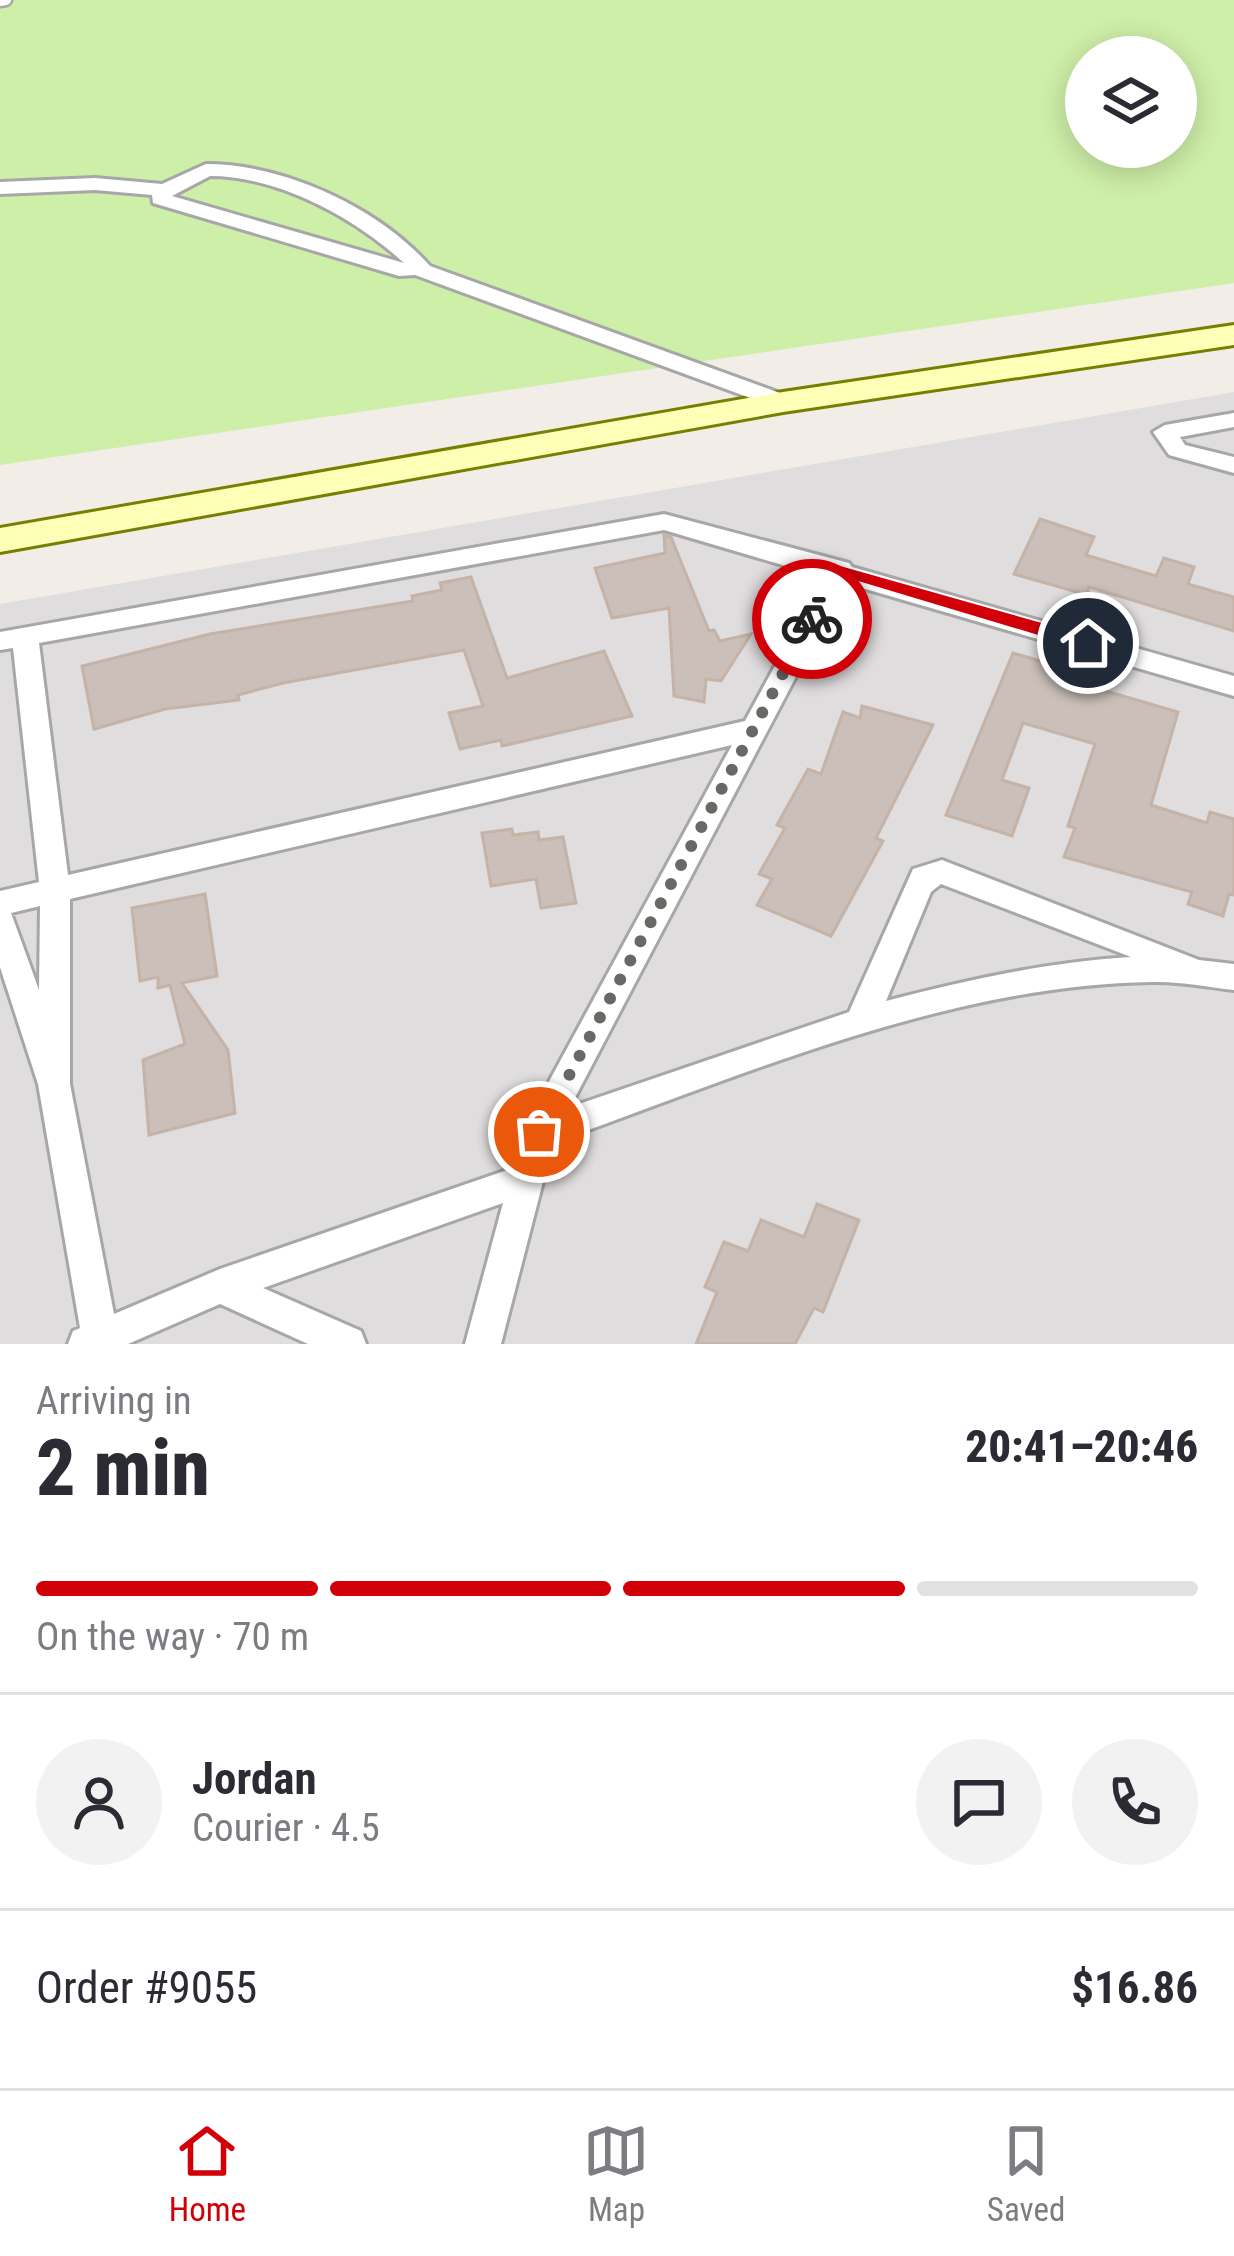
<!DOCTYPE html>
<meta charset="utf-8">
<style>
body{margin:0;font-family:"Roboto Condensed",sans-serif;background:#f2f2f3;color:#2b2b33;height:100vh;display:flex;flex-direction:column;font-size:45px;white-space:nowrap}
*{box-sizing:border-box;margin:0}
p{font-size:39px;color:#7c7c81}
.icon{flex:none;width:66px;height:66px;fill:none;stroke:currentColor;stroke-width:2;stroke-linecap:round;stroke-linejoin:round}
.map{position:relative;height:1344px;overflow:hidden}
.drawer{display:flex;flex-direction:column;background:#fff;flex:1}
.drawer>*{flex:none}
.buttons{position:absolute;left:1065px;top:36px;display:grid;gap:24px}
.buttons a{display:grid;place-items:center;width:132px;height:132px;border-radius:50%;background:#fff;box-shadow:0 6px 30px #0003;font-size:60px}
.pin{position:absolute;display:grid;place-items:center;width:102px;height:102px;color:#fff;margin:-51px;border:6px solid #fff;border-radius:50%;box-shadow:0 3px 12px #0007}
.courier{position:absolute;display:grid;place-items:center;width:120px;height:120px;margin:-60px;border:9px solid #d10008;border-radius:50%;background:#fff;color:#222;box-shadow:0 3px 15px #0007}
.headline em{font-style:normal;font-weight:800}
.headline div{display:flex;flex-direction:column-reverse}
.headline{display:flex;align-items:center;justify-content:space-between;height:204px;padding:0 36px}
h1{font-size:78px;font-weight:800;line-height:90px}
.bar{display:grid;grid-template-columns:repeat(4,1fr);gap:18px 12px;align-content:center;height:144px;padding:0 36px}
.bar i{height:15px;border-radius:9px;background:#e1e1e2}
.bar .on{background:#d10008}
.bar p{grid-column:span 4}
.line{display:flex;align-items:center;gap:30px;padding:0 36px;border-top:3px solid #e1e1e2}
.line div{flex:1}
.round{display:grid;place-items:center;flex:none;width:126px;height:126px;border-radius:63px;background:#f2f2f3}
.tabs{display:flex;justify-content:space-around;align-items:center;height:168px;border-top:3px solid #e1e1e2;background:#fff;font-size:33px;color:#7c7c81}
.tabs a{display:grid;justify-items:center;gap:6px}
.tabs .on{color:#d10008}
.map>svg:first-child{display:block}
.residential{fill:#dfdddd}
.grass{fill:#ceefa8;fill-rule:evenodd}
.building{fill:#cabfb9;stroke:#c5b3a7;stroke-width:3}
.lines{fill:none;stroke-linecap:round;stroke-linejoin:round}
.lane-casing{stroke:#a7a7a7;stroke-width:15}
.street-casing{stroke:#a7a7a7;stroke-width:6}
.secondary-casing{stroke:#767f00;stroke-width:6}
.lane{stroke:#fff;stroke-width:10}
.street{fill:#fff;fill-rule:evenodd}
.secondary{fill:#feffb7;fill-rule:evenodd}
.route{fill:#d10008}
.done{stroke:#6a6865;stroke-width:12;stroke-dasharray:0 21.6}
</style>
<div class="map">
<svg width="1234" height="1344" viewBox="0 0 1234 1344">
<rect width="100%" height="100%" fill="#f2ede6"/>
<path class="residential" d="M1234 392V1344H0V604Z"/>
<path class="grass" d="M0 0H1234V283L0 465ZM1086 57H1176V147H1086Z"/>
<path class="building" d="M1040 519 1094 537 1086 555 1156 576 1164 558 1194 567 1188 584 1234 597V631L1089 587 1087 595 1014 574Z
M664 535 671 537 709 631 714 630 720 641 751 634 721 681 706 679 704 702 674 696 669 608 612 618 595 568 665 553Z
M471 577 507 678 604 651 632 716 502 746 501 740 460 749 449 713 483 706 464 650 283 683 238 695 239 700 165 709 94 729 82 666 210 634 413 601 412 596 442 590 440 583Z
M1013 653 1096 677 1092 687 1178 712 1151 805 1207 823 1210 812 1234 819V895L1229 894 1223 916 1188 904 1192 892 1064 857 1075 828 1068 826 1095 744 1023 723 1002 780 1029 788 1012 836 946 815Z
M862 706 933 725 876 838 883 841 831 936 757 905 772 879 759 874 785 828 777 825 808 769 821 774 843 712 860 718Z
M512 829 513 835 538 832 539 840 563 837 576 903 541 908 536 879 491 886 482 833Z
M205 894 217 976 182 983 228 1050 235 1113 149 1135 143 1060 185 1044 170 985 158 988V977L140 981 132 908Z
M817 1204 859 1220 823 1312 814 1308 795 1344H696L717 1292 705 1287 724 1242 748 1251 761 1220 804 1237Z"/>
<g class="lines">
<g class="lane-casing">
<path id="lane" d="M0 1 6 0"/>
</g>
<g class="street-casing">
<path id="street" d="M206 164C284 164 378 207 430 266L791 397 795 402 791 407H775L415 275 399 276 153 203 152 195 95 190 0 194V182L95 178 162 184ZM210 176C278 176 354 217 404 263L172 196Z
M1234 413V427L1180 437 1185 445 1234 457V473L1169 455 1153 432 1165 425Z
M664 514 849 563 852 567 1234 676V696L845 583 570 1107 849 1012 913 869 942 860 1199 960 1234 964V990C1207 987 1179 981 1152 982 948 985 743 1075 553 1143L501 1344H465L503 1203 263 1288 361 1331 366 1344H308L220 1304 128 1344H68L73 1331 80 1328 38 1084 0 967V891L39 882 13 648 0 650V632ZM664 530 823 577 745 721 68 875 39 643ZM732 745 527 1122 513 1168 220 1269 114 1314 70 1084V899ZM941 884 1131 957C1047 962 967 980 886 1001L931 892ZM40 906 39 990 11 913Z"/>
</g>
<g class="secondary-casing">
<path id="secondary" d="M1234 325V345L783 412 0 552V528L783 392Z"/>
</g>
<use href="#lane" class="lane"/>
<use href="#street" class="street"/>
<use href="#secondary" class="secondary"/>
</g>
<path class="route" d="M833 564 1095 638 1097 643 1088 650 845 577 819 624H806L803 619Z"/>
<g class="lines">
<path class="done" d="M539 1132 812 619"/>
</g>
</svg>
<div class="buttons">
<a><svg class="icon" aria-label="layers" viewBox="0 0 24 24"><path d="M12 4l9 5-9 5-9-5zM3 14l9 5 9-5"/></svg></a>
</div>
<div class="pin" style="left:539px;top:1132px;background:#ea580c"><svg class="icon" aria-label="bag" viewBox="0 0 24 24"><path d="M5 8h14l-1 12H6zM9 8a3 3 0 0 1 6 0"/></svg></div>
<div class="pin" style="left:1088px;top:643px;background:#1f2937"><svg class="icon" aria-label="home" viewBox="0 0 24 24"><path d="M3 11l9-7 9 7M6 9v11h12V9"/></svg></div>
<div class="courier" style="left:812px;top:619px"><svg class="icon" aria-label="bike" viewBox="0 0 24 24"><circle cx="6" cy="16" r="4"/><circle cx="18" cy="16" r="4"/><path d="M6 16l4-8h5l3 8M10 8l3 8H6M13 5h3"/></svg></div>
</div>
<section class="drawer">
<div class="headline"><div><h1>2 min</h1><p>Arriving in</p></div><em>20:41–20:46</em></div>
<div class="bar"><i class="on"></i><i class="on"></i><i class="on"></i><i></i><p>On the way · 70 m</p></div>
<div class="line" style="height:216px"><a class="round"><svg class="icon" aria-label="person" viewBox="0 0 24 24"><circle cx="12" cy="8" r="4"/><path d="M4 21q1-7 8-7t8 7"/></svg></a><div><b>Jordan</b><p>Courier · 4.5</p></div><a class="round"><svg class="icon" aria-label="chat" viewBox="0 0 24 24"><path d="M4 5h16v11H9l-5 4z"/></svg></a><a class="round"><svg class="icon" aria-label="phone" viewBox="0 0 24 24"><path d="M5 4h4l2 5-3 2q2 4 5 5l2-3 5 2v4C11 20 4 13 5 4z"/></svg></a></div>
<div class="line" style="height:156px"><div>Order #9055</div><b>$16.86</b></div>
</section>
<nav class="tabs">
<a class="on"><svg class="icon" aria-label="home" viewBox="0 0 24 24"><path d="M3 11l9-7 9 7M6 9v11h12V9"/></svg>Home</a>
<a><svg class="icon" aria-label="map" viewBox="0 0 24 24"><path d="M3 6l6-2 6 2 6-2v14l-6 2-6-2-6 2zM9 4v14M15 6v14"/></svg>Map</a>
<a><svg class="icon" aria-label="saved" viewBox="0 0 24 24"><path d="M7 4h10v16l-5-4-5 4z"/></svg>Saved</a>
</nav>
